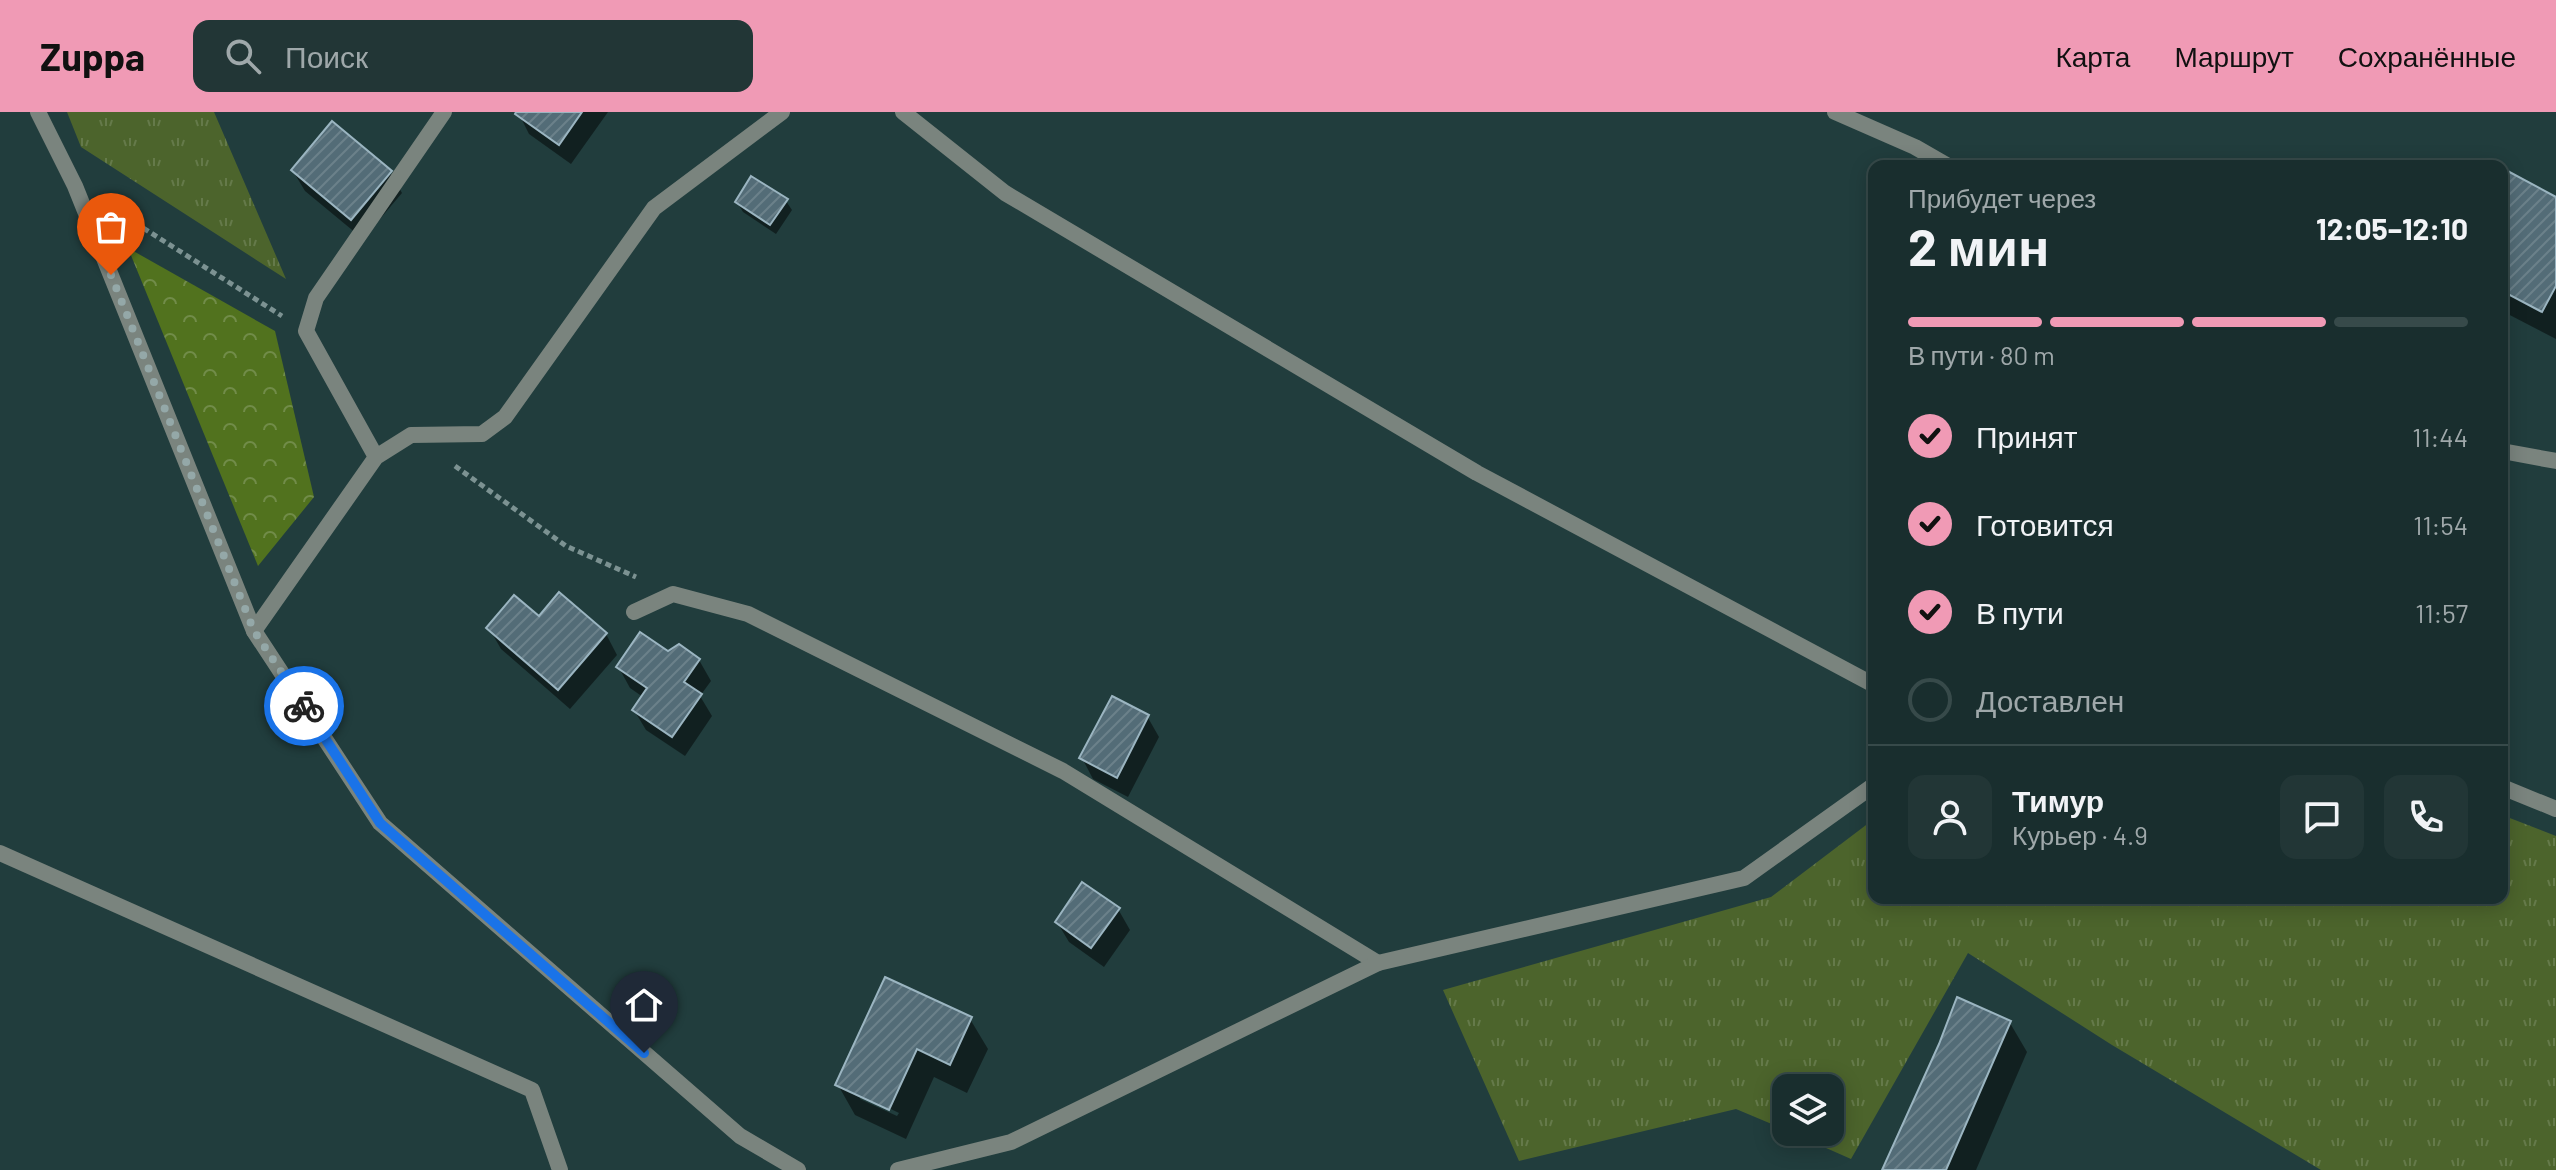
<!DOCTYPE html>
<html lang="ru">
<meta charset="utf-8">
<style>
body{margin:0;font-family:Barlow,sans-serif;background:#223636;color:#f1f3f6;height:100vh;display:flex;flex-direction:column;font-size:30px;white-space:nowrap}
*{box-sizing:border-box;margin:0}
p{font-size:26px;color:#9fa8aa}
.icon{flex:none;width:44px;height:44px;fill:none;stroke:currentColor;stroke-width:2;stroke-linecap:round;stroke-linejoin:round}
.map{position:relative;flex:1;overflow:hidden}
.sheet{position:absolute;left:1868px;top:48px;width:640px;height:744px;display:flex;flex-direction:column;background:#192e2e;border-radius:16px;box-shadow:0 4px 20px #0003,0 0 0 2px #374a4a}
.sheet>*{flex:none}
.fabs{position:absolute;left:1772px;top:962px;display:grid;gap:16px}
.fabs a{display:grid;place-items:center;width:72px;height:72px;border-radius:16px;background:#192e2e;box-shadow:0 4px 20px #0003,0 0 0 2px #374a4a;font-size:40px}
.pin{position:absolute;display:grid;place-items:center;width:68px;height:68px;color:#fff;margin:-82px -34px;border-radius:50% 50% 50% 0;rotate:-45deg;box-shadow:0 0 8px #0007}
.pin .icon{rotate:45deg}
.courier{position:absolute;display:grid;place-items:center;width:80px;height:80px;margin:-40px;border:6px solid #1a73e8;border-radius:50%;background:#fff;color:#222;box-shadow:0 2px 10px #0007}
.head em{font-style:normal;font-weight:700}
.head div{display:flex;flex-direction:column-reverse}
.head{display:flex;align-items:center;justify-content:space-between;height:136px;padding:0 40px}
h1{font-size:52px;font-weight:700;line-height:60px}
.bar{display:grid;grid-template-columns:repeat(4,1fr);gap:12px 8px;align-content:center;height:96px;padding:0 40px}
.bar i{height:10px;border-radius:6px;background:#374a4a}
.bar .on{background:#f09ab5}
.bar p{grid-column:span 4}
.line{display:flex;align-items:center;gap:20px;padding:0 40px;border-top:2px solid #374a4a}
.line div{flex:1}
.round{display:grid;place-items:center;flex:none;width:84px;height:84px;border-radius:16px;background:#223636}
ol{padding:0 40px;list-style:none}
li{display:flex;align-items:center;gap:24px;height:88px}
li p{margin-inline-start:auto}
li .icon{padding:8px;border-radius:50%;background:#f09ab5;color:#111;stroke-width:4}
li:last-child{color:#9fa8aa}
li i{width:44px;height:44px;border:4px solid #374a4a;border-radius:50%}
header{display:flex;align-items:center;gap:48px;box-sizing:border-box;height:112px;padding:0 40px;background:#f09ab5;color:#111}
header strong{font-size:38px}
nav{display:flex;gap:44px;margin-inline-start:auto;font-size:28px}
.search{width:560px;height:72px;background:#223636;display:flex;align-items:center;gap:20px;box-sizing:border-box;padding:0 28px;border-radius:16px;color:#9fa8aa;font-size:30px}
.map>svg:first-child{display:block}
.grass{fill:url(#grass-tufts)}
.forest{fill:url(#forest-crowns)}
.shadow{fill:#0007;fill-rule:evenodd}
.building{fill:url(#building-hatch);stroke:#9bb5c1;stroke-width:2}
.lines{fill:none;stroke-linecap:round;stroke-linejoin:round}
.path{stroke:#7c9292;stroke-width:5;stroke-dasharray:6 4;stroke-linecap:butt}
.service{stroke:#7a847e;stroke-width:16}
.minor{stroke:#7a847e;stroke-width:16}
.done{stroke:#94a8a8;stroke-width:8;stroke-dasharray:0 14.4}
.route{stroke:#1a73e8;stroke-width:10}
</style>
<header>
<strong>Zuppa</strong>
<div class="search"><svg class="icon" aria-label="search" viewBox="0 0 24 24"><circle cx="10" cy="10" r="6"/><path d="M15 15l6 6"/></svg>Поиск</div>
<nav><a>Карта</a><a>Маршрут</a><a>Сохранённые</a></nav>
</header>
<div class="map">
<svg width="2556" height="1058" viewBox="0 0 2556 1058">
<defs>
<pattern id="grass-tufts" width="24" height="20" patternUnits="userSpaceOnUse" patternTransform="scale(2)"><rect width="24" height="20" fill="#4c642c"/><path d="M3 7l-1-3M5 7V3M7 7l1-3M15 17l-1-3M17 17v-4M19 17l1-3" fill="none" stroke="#657a4a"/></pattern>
<pattern id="forest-crowns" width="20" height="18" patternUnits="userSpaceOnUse" patternTransform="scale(2)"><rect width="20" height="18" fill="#51721e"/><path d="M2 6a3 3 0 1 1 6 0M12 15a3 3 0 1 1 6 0" fill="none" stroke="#718c49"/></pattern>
<pattern id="building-hatch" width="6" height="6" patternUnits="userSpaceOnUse" patternTransform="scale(2)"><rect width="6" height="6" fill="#536c77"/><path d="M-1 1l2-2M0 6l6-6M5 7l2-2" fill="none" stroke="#6b818a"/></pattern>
</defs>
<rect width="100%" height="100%" fill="#213d3d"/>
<path class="grass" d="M67 0H214L286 167 81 35Z
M2502 703 2556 724V1058H2321L2112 933 1968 841 1851 1047 1790 1020H1830V976H1786V1018L1736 997 1519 1049 1443 878 1771 785 1874 707V786H2502Z"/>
<path class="forest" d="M128 136 275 219 314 385 258 454Z"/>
<path class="shadow" d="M518 0H608L571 52 529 22Z
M2200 48 2211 54H2197Z
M2502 58 2556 87V227L2502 199Z
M293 59 390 60 402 81 363 127 305 79Z
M786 89 792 98 776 122 743 100 737 90Z
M539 507 606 522 617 543 570 597 501 537 489 516Z
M668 541 699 548 711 569 700 584 712 604 685 644 646 618 634 598 643 585 630 576 619 556Z
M1147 604 1159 625 1128 685 1093 667 1082 646Z
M1118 797 1130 818 1104 855 1069 830 1057 810Z
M970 907 988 937 967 981 934 965 906 1027 855 1003 838 973ZM860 982 899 1001 897 1004 860 987Z
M2010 911 2027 940 1976 1058H1884Z"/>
<path class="building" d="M516 0H582L559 33 515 2Z
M332 9 392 59 351 108 291 58Z
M2502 56 2556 85V174L2542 200 2502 179Z
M751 64 788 87 770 113 735 90Z
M559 480 607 521 558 578 486 516 514 483 539 504Z
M640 520 668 539 679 532 700 547 684 570 702 582 672 625 632 598 647 576 616 555Z
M1112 584 1149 603 1117 666 1079 646Z
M1082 770 1120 796 1091 836 1055 810Z
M885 865 972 905 950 953 917 937 889 998 835 973Z
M1957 885 2011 909 1946 1058H1882L1939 932Z"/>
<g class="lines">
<path class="path" d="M118 100 282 204
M455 354 566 434 636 465"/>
<path class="service" d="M903 0 1005 81 1477 361 1874 573
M1835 0 1915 35 1948 54
M2502 339 2556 349
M376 345 306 219 316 186 444 0
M634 500 673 482 748 502 1063 659 1378 851
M254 519 376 345 411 323 482 322 505 305 654 96 782 0
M0 741 532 978 560 1058"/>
<path class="minor" d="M38 0 75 74 254 519 380 711 740 1024 798 1058
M2502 675 2556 697
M898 1058 1011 1030 1378 851 1744 766 1874 673"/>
</g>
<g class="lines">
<path class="done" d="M111 163 254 519 304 594"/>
<path class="route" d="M304 594 380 711 644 941"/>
</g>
</svg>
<div class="fabs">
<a><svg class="icon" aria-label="layers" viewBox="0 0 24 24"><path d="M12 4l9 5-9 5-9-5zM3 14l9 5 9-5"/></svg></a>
</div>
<div class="pin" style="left:111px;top:163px;background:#ea580c"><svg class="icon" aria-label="bag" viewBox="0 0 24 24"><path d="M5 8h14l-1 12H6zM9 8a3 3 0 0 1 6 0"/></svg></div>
<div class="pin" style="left:644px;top:941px;background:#1f2937"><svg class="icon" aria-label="home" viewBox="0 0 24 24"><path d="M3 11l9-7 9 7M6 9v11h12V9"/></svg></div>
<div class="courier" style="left:304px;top:594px"><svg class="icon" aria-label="bike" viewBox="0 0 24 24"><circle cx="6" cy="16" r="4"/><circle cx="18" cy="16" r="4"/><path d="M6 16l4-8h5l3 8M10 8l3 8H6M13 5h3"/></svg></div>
<section class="sheet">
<div class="head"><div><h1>2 мин</h1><p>Прибудет через</p></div><em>12:05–12:10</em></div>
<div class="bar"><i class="on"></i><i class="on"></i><i class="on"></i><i></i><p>В пути · 80 m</p></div>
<ol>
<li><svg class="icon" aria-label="check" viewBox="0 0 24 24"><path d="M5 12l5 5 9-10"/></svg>Принят<p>11:44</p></li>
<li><svg class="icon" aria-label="check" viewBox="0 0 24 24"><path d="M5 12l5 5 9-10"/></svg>Готовится<p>11:54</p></li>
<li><svg class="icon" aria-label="check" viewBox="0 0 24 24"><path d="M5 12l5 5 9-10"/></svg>В пути<p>11:57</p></li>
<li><i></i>Доставлен</li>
</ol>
<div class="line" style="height:144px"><a class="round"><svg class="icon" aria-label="person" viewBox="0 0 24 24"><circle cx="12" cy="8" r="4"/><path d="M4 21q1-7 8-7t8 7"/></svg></a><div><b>Тимур</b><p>Курьер · 4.9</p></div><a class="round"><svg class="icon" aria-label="chat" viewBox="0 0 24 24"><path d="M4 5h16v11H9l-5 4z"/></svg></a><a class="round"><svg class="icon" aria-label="phone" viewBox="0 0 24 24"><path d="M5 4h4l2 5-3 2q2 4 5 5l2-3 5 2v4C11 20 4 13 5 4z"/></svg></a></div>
</section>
</div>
